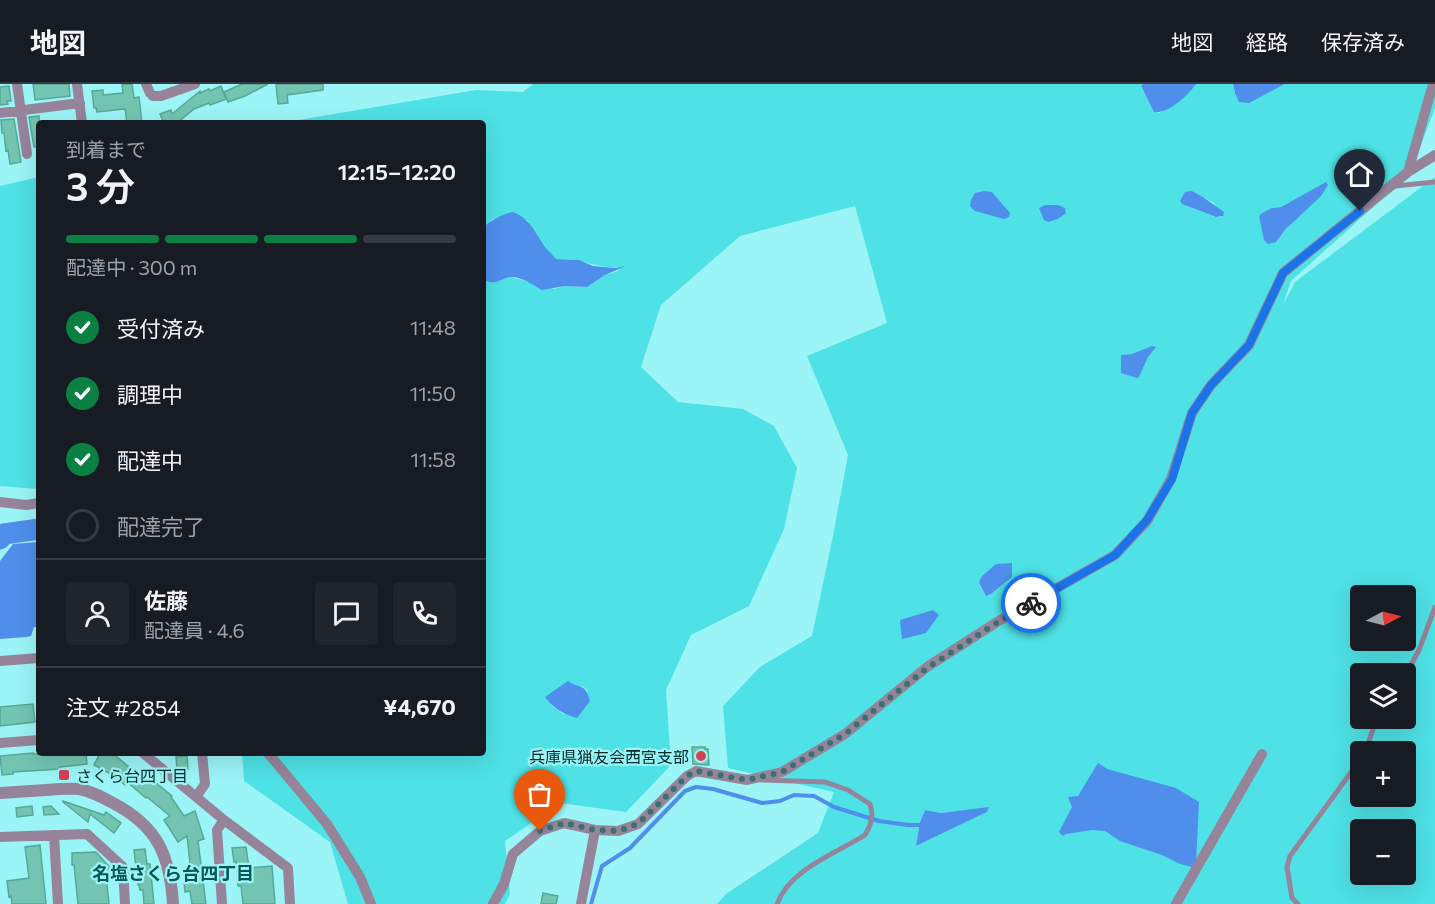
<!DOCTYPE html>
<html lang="ja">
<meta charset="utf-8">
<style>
body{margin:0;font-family:Commissioner,"Noto Sans JP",sans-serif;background:#20242c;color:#f1f3f6;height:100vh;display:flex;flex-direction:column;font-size:22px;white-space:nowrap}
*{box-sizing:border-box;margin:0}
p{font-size:20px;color:#9ea1a6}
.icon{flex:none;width:33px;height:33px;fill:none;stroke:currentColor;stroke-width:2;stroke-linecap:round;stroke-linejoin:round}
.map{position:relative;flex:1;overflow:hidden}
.side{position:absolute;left:36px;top:36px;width:450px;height:636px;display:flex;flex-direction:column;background:#171b24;border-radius:6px;box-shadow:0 6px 24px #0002}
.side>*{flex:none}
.needle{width:39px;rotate:83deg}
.tools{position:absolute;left:1350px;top:501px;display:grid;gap:12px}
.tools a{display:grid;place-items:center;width:66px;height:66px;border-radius:6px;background:#171b24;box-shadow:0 6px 24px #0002;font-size:30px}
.pin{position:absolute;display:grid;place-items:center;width:51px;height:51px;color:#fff;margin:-62px -26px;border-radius:50% 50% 50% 0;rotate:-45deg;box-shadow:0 0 6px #0007}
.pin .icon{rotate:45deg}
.courier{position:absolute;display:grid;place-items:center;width:60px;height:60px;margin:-30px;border:4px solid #1a73e8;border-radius:50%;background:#fff;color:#222;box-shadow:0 2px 8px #0007}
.head em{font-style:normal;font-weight:600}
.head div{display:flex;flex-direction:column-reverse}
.head{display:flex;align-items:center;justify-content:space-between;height:102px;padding:0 30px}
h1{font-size:39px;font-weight:600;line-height:45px}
.bar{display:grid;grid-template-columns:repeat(4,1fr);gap:9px 6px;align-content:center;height:72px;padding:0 30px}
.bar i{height:8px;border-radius:4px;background:#363941}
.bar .current{background:#0b8043}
.bar p{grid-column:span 4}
.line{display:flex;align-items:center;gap:15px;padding:0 30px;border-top:2px solid #363941}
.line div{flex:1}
.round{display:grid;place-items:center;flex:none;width:63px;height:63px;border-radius:6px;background:#20242c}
ol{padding:0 30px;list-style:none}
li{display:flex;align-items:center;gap:18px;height:66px}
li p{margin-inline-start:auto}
li .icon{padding:6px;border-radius:50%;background:#0b8043;color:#fff;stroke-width:4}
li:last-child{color:#9ea1a6}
li i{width:33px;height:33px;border:3px solid #363941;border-radius:50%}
header{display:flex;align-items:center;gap:36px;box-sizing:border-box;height:84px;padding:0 30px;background:#171b24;border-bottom:2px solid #363941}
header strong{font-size:28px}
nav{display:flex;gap:33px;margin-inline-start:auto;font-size:21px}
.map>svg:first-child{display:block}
.green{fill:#4ee1e5;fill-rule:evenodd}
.water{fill:#4f8eeb}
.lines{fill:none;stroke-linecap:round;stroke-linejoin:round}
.stream{stroke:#4f8eeb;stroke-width:4}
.river{stroke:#4f8eeb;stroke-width:21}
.building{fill:#73c5b2;stroke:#56a897;stroke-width:1.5}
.service{stroke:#95849a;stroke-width:5}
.minor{stroke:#95849a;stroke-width:10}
.tertiary{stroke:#95849a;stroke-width:12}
.done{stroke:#387172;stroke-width:6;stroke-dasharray:0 10.8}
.route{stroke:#1a73e8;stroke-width:8}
.poi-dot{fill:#d34253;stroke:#9bf4f6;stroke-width:2}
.labels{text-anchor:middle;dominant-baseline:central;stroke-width:4.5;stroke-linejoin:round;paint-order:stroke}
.poi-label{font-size:16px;fill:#022a2b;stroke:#9bf4f6;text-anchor:end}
.neighbourhood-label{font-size:18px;font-weight:bold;fill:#065658;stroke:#9bf4f6}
</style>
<header>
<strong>地図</strong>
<nav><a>地図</a><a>経路</a><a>保存済み</a></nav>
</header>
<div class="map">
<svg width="1435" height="820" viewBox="0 0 1435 820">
<rect width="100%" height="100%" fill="#9bf4f6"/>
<path class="green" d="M533 0H1143L1141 3 1154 27 1159 29 1186 11 1196 0H1233L1235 9 1272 7 1285 0H1435V24L1410 90 1291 197 1283 221 1295 198 1435 93V820H717L726 810 818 749 834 708 728 684 723 622 760 583 812 552 833 452 848 371 807 272 887 239 855 122 740 152 661 221 641 283 678 318 743 325 774 342 797 384 784 445 749 522 691 551 666 606 671 681 626 728 560 719 505 757 510 810 505 820H348L330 758 244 697 242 669H483V190L486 197 511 193 554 205 565 202 587 203 605 191 616 188 623 183C607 185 596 181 581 177 573 175 564 175 556 175L547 166 527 136 493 135 483 143V39H281L476 6 523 8ZM1325 99 1276 158 1272 124 1281 123ZM1192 107 1214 119 1222 133H1215L1187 122ZM1132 270 1148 273 1139 293 1121 289V271ZM1012 479V493L991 510 986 512 979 500 981 493 1005 480ZM1360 512H1406V556H1360ZM933 526 926 549 901 536ZM1360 590H1406V634H1360ZM573 601 584 603 588 607 564 631 551 621ZM1360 668H1406V712H1360ZM988 724 987 728 916 762 920 738 925 726 941 729ZM1360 746H1406V790H1360Z
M39 93V404L37 405 0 402V102Z"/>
<path class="water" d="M1143 0H1196C1188 11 1169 30 1154 28L1141 2Z
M1233 0H1285L1249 19 1239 18 1235 9Z
M1326 98 1328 101 1321 112 1286 145 1276 158 1268 160 1264 156 1259 132 1262 129 1272 124 1281 123Z
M984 107 992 108 1010 129 1009 133 1004 135 975 127 970 122 971 116 975 109Z
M1192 107 1203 113 1224 128 1223 132 1216 133 1182 120 1180 117 1185 108Z
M1045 121H1058L1065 124 1066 129 1058 135 1048 138 1044 136 1039 124Z
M512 128C530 133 536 151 546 164 549 168 553 171 556 175L579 176 593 182 603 183 616 184 626 182 605 191 587 203 565 202 542 206C533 201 521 192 510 193 500 195 496 201 486 197L483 190V143C492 136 501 131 512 128Z
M1152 262 1156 263 1148 273 1139 293 1137 294 1121 289V271L1132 270Z
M39 458V543H34L31 552 26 553 0 555V477L13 460Z
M1012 479V493L991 510 986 512 979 499 981 493 996 480Z
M933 526 939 531 926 549 902 555 900 536Z
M568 597C581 606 585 598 590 617L577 634C563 630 554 625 545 613Z
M1098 679 1107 685 1176 704 1199 718 1196 779 1192 783 1180 780 1162 771 1120 757 1105 747 1092 746 1066 750 1063 752 1059 748 1072 723 1068 713 1078 712Z
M989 723 987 728 916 762 920 738 925 726 941 729Z"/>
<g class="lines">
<path class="stream" d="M591 820 602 782 630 764 685 707 696 703 713 705 762 719 780 717 794 711 814 712 834 723 879 737 908 741H923"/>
<path class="river" d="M0 455 4 450 39 445"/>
</g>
<path class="building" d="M33 0H69L70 12 35 16Z
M122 0H132L134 14 139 13 142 39H127L125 25 97 28 96 24H94L92 7 103 6V11L123 9Z
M242 0H268L245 12 228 18 224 8Z
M276 0H323V6L287 11 288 19 278 20Z
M9 2 11 17H7L8 20 0 21V3Z
M221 2 226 15 210 21 209 19 194 25 177 39H161L163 37 160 30 171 26 172 30 200 7V9L209 5 210 7Z
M39 32V62L34 63 29 33Z
M14 35 21 78 10 80 8 66 6 67 4 49H2L1 36Z
M33 620 35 638 0 642V623Z
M692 663H705V665H708L709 681 693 680Z
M33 669V670L86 669 87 680 60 683V685L13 688V690L2 691 0 672Z
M100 669H112L145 696 148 692 172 712 171 713 184 732 195 727 204 755 198 757 206 820H192L190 807 185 808 184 798 192 797 187 752 178 758 164 736 170 732 147 713 146 714 127 698 125 701 109 689 94 681Z
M187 672 188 685 177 686 176 673Z
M63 717 104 731 106 728 121 739 114 749 90 730 88 738 63 718Z
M32 722 33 731 17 733 16 724Z
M51 722 59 730 44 731 43 723Z
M40 761 46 820H12L11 812 9 813 7 797 29 794 25 763Z
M246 763 249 784 272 782 275 820H243L241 802H238L236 778H234L232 764Z
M145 765 147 780H150L154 820H144L143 806H140L139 801H138L134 766Z
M96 768 112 786 106 791 109 820H78L74 781H72V769Z
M543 809 558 812 556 820H541Z"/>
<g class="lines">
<path class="service" d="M1395 102 1435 98
M1406 590 1419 566 1435 523
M1365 668 1377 634
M761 696 825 698 848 706 870 720C874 732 871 741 865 751 835 770 790 785 777 820
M1298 820 1292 814 1287 783 1290 772 1360 676"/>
<path class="minor" d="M17 0 27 70
M77 0 82 39
M146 0 150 9 153 12H161L195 0
M0 29 80 19
M1408 88 1433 0
M0 418 26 421 39 419
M0 577 39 574
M0 659 39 656
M143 669 224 736 288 784 290 820
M268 669 327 740 360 793 371 820
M196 713 205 700 202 669
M54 751 58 820
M0 753 87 750 123 783 125 820
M222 820 217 746 224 736
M493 820 504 800 513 770 540 747 564 739 595 746 618 747 638 740 687 692 696 687 747 696 782 688 845 650 927 583 997 538 1115 471 1147 437 1171 395 1192 329 1211 301 1249 261 1283 189 1408 88 1435 71
M581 820 595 746
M1176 820 1262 670"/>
<path class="tertiary" d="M0 709C15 708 31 707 46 706 57 705 68 704 79 705 91 707 102 713 113 719 157 742 170 771 173 820"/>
</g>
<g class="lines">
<path class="done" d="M540 747 564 739 595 746 618 747 638 740 687 692 696 687 747 696 782 688 845 650 927 584 998 538 1031 519"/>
<path class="route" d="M1031 519 1115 471 1147 436 1172 395 1192 329 1211 301 1249 261 1283 189 1360 127"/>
</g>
<g class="poi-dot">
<circle cx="701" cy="672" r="6"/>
<rect x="58" y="685" width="12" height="12" rx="3"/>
</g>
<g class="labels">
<g class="poi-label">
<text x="689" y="672">兵庫県猟友会西宮支部</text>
<text x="76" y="691" text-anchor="start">さくら台四丁目</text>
</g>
<g class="neighbourhood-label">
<text x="173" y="789">名塩さくら台四丁目</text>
</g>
</g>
</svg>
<div class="tools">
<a><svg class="needle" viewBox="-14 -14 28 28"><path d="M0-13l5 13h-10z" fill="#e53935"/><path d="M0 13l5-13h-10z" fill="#9ea1a6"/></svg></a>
<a><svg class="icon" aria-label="layers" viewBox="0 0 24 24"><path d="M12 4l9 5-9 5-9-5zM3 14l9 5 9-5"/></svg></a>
<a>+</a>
<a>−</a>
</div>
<div class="pin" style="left:540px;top:747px;background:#ea580c"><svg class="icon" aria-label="bag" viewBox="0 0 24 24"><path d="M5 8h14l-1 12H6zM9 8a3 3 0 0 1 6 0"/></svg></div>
<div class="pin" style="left:1360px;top:127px;background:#1f2937"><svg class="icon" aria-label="home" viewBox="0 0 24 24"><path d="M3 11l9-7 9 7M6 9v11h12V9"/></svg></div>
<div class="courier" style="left:1031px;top:519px"><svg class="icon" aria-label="bike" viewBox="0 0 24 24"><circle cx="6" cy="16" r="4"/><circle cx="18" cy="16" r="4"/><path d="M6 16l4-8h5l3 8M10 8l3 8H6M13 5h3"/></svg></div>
<section class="side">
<div class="head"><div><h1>3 分</h1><p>到着まで</p></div><em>12:15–12:20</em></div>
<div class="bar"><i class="current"></i><i class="current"></i><i class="current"></i><i></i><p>配達中 · 300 m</p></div>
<ol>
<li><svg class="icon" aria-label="check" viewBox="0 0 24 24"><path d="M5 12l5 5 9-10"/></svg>受付済み<p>11:48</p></li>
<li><svg class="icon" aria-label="check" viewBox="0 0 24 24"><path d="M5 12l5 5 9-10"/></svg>調理中<p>11:50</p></li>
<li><svg class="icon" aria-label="check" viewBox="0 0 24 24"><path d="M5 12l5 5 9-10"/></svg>配達中<p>11:58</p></li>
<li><i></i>配達完了</li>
</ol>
<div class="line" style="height:108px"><a class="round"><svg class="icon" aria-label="person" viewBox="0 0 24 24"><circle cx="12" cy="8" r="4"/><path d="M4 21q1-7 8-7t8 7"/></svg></a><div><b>佐藤</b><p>配達員 · 4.6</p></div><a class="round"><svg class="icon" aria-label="chat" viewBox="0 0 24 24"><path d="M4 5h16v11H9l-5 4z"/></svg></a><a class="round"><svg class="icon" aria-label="phone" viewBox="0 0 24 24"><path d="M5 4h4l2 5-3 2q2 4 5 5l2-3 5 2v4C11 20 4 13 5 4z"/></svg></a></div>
<div class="line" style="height:78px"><div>注文 #2854</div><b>¥4,670</b></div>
</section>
</div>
